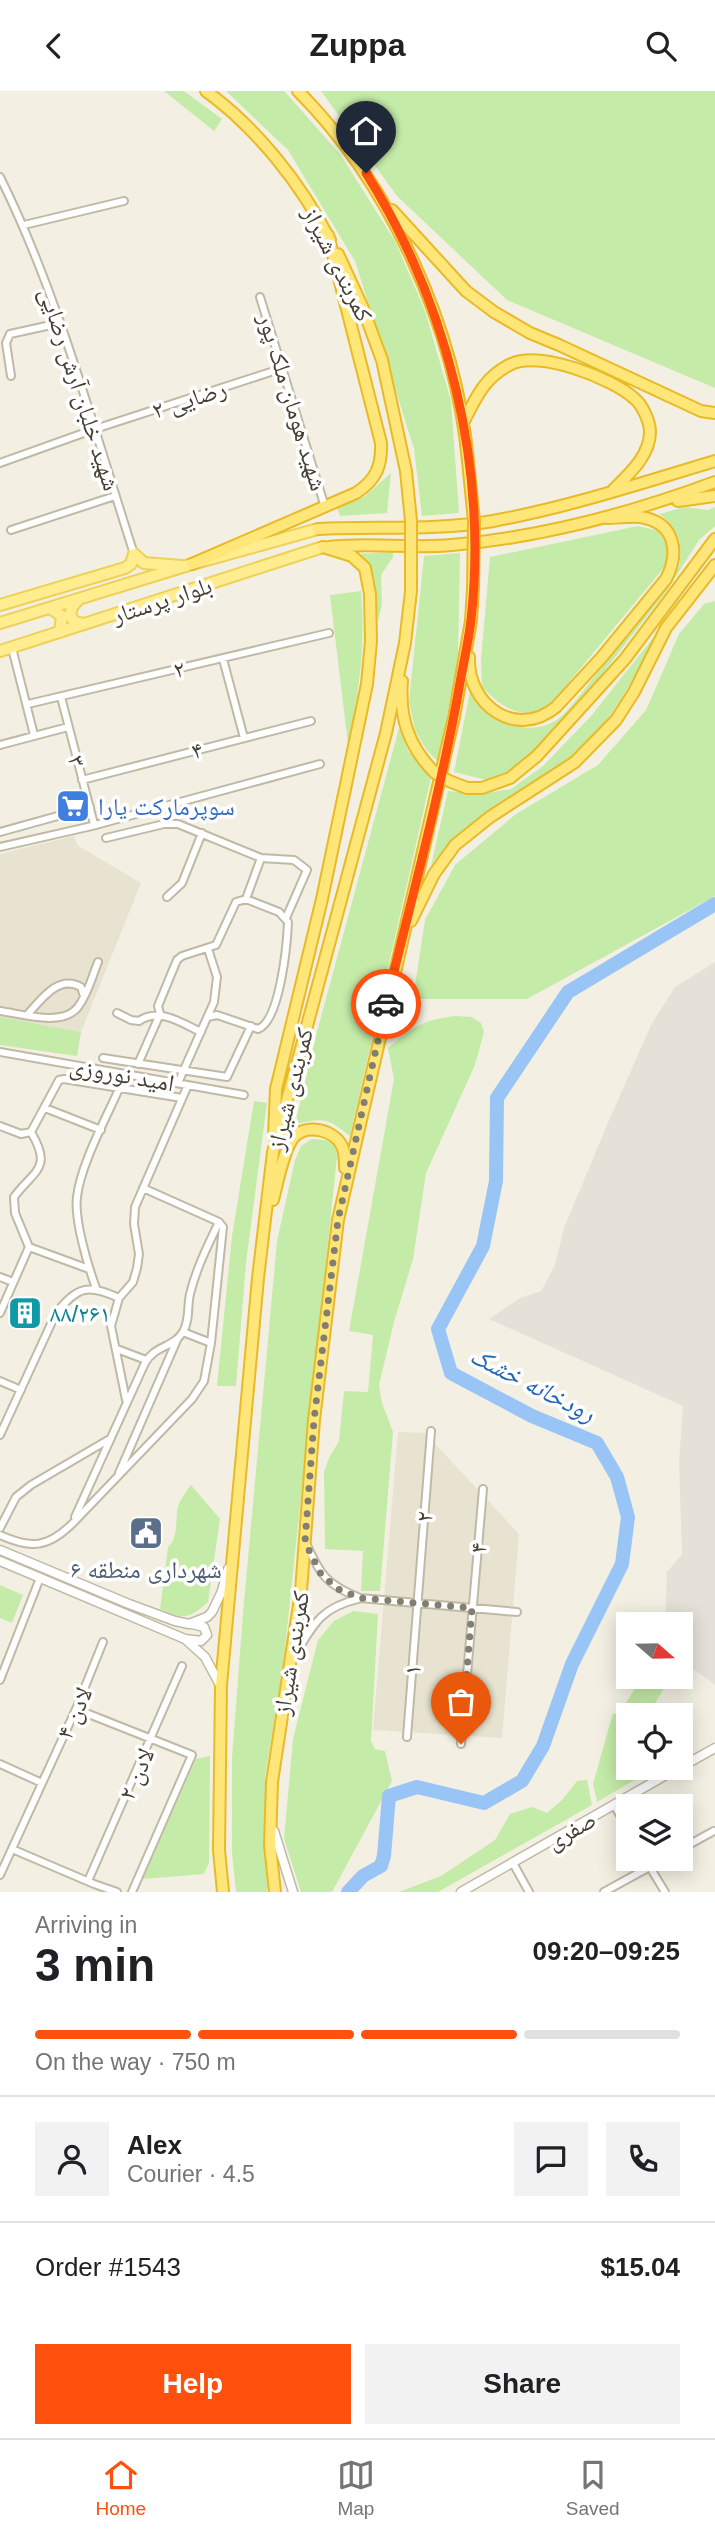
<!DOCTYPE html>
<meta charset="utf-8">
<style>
body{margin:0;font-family:Helvetica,"Noto Naskh Arabic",sans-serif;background:#f2f2f2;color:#202124;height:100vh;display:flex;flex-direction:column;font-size:26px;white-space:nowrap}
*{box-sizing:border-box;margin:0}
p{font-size:23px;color:#757577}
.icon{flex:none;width:38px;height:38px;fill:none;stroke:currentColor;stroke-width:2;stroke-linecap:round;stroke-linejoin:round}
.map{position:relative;height:1801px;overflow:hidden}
.drawer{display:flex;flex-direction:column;background:#fff;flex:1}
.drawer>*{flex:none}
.needle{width:46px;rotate:110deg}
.controls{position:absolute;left:616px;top:1521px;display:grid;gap:14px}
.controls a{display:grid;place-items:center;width:77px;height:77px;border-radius:0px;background:#fff;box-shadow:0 4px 18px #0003;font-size:35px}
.pin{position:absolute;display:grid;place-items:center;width:60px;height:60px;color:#fff;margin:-72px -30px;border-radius:50% 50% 50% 0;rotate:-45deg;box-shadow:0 0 7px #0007}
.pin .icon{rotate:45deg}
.courier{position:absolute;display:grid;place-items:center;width:70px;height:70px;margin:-35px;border:5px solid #ff500e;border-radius:50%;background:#fff;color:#222;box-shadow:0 2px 9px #0007}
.head em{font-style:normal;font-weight:700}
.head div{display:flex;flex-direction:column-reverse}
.head{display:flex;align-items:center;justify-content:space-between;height:119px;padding:0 35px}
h1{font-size:46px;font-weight:700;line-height:52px}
.bar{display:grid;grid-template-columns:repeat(4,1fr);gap:10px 7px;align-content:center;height:84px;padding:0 35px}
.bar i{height:9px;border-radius:5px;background:#e0e0e0}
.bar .current{background:#ff500e}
.bar p{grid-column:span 4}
.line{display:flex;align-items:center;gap:18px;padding:0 35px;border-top:2px solid #e0e0e0}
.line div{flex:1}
.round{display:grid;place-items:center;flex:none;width:74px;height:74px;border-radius:0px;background:#f2f2f2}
.action{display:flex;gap:14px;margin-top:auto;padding:14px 35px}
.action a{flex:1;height:80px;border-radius:0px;background:#ff500e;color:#fff;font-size:28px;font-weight:700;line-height:80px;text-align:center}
.action a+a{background:#f2f2f2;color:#202124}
header{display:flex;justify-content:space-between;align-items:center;height:91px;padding:0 35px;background:#fff;font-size:32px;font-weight:700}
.menu{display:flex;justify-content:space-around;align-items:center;height:98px;border-top:2px solid #e0e0e0;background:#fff;font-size:19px;color:#757577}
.menu a{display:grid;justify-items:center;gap:4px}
.menu .current{color:#ff500e}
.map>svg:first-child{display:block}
.residential{fill:#e7e3d0}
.industrial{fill:#e5e1d8}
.green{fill:#c4eba8}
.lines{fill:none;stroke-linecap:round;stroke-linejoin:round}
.river{stroke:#99c4f6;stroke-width:14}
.minor-casing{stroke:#bfb9a5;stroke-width:10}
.tertiary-casing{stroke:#bfb9a5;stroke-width:11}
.primary-casing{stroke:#edd257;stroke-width:14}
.trunk-casing{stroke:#e9ba27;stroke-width:14}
.minor{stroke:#fff;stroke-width:6}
.tertiary{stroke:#fff;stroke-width:8}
.primary{stroke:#ffed90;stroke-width:10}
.trunk{stroke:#ffe679;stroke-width:10}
.trunk-bridge-casing{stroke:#e9ba27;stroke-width:14;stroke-linecap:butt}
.trunk-bridge{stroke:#ffe679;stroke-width:10}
.done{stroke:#827e71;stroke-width:7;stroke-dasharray:0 12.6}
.route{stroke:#ff500e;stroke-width:9}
.labels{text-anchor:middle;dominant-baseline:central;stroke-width:7;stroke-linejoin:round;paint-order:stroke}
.street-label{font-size:24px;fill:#454033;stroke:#fff}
.shop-label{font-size:24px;fill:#366cbe;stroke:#fff;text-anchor:start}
.culture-label{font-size:24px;fill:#0d838f;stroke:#fff;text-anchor:start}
.service-label{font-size:24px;fill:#4e5e75;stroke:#fff}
.water-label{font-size:26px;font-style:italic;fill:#2467b9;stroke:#fff}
</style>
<header><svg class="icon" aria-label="back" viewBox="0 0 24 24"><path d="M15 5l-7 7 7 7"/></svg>Zuppa<svg class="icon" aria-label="search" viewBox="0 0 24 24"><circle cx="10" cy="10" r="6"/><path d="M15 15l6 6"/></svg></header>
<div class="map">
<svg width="715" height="1801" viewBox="0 0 715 1801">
<rect width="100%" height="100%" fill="#f3f0e3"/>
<path class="residential" d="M74 745 77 754 141 792 81 941 0 926V763Z
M398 1341 425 1342 519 1443 502 1647 373 1639Z"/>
<path class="industrial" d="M715 871V1594L681 1569V1533H665L667 1481 682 1463 679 1371 683 1315 489 1228 520 1207 541 1200 555 1174 564 1137 607 1034 651 934 675 896Z"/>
<path class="green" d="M164 0H184L222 28 214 40Z
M226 0H284L340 63 395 150 425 220 451 310 459 422 422 425 414 358 355 170 288 59Z
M321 0H715V297L507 209 397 105Z
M391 382 387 422 340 425 337 417 365 405Z
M685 416 708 419 715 416V435L699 449 668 498 571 623 525 670 506 684 490 690 454 681 470 601C488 629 526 649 558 628 571 618 592 588 603 574 628 541 654 509 679 476 683 452 679 437 659 423Z
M638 435 659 440 667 456V473L556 607C550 611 544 617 537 620 515 628 496 610 482 596L481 569 490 466Z
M393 461V466L381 484 382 513 378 531C375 504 380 483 359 463Z
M460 462 458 565 438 671 426 658 415 639 409 610 424 465Z
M361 500C366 553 359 601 348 653L330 504Z
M715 510V805L527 908H413L425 829 455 774 516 723 598 674 646 619 679 543 704 513Z
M657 542C632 591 607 642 561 675 514 710 468 725 431 775L448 700 479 703 511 698 543 675 591 625Z
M399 637 408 660 431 687 350 1045C326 1026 325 1027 295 1033L317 941Z
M455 925 472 926 481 932 484 941 475 974 426 1082 413 1168 394 1231 379 1294 382 1312 393 1341 380 1500H361L363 1460 325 1458 324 1381 329 1367 339 1350 344 1300 368 1301 373 1244 349 1240 394 988 388 957C413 936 422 929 455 925Z
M0 926 81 941 77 965 0 954Z
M254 1010 267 1012 246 1172 236 1295H217L232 1145Z
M312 1048 326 1049 335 1055 337 1066 283 1576 265 1686 267 1801H236L232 1761V1667L243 1522 277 1150 295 1069 301 1055Z
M191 1394 220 1428 208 1511C188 1529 184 1528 160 1518L168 1456C179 1446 175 1428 178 1415 181 1407 186 1401 191 1394Z
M0 1494 23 1504 12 1532 0 1527Z
M353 1520 378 1523 371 1650 375 1658 385 1660 392 1690 332 1801H301L284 1748 293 1648 318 1549 334 1530Z
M642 1586 670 1587 648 1624H639L624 1615Z
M613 1622 628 1629V1676L655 1677 597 1711 593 1693Z
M210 1665 209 1772 204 1783 143 1788 196 1668Z
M587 1689 592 1714 438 1801H399L441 1785 495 1749 510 1723 532 1716 547 1722 562 1709 577 1690Z"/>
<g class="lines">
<path class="river" d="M348 1801 363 1785 381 1775 384 1765 389 1705 417 1696 484 1712 522 1690 543 1655 572 1573 622 1473 628 1426 617 1386 597 1352 532 1325 451 1282 438 1238 483 1155 496 1090 497 1007 568 901 715 813"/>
<g class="minor-casing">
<path id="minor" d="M0 86C59 205 93 336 134 463
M24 134 124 110
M260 206 325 416
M11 285 6 252 10 243 60 232
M0 372 95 338 283 277
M11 439 115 405
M12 557 34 644
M223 568 244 647
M61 606 94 733
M28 613 329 542
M0 654 68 636
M82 689 311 630
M0 741 90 716
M106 747 164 733H178L261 767 294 769 307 779 286 827
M0 756 92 735 320 673
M167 806 182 792 202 742
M0 920C22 923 63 936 78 916 88 903 92 886 98 871
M117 922 131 929 139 930C160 916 181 932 201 941
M27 924C41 909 58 883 81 896L84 905
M208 926 217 924 258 938C280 930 287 854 288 831L279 821 246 808
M0 961 244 1004
M103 967 227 986 251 935
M138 973 160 923 158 915 177 869 182 865 216 854 236 811 246 808 261 767
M178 992 214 911 217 886 208 858
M45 1017 101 1039
M0 1035 21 1043 31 1041 59 989 64 988 182 1007
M29 1156 89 1178
M0 1186 13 1191
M96 1197C88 1175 74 1129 77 1106 81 1070 111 1019 125 984
M0 1222 29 1156 15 1122 14 1106C34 1079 53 1078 31 1041
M183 1241 211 1252
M117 1258 146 1269
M0 1290 21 1299
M126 1309 111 1235 119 1207 133 1191 137 1177 139 1163 134 1133 135 1116 188 994
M0 1344 56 1222C78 1195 88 1193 119 1207
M119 1382 177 1249
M75 1426 145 1272C155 1254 173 1257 183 1241 190 1229 187 1216 190 1203 196 1178 208 1154 219 1131
M0 1437 16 1406 31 1394 108 1349
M0 1444C31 1458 48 1457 73 1432L192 1308 204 1290 211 1252 223 1136 219 1131 143 1097
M306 1452C320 1484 327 1494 360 1507L517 1521
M294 1566C313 1534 320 1517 358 1508
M0 1589 40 1487
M76 1618 192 1664 132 1801
M407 1646 431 1340
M461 1653 483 1398
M0 1673 42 1692
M614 1714 628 1738
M12 1758 94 1793 117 1801
M681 1758 714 1740
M645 1768 665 1801
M513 1772 529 1801
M0 1784 76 1618 103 1551
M88 1790 182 1575
M604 1801 664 1768"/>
</g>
<g class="tertiary-casing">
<path id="tertiary" d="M0 1459 129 1513 175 1530 189 1533 207 1526 212 1521 222 1500 228 1478
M0 1470 185 1548 205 1566 220 1594
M185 1548 201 1550 207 1544 204 1536 192 1533
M681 1676 715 1657
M274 1740 293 1801
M461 1801 680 1676"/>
</g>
<g class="primary-casing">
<path id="primary" d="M78 509 72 516 70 525 75 531 84 533
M0 514 125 477 131 473 134 463 144 472 182 475
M50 517 62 525 60 541
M0 532 192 473 318 438
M0 560 323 456"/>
</g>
<g class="trunk-casing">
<path id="trunk" d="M206 0C257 37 301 93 330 149
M298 0C391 93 456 239 468 370
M392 119 466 200 494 221 530 242 559 254 701 320 715 322
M338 163 362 215 382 269 406 380
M463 332C476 307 483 288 509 274 538 258 612 287 635 308 643 315 650 331 650 341 650 365 628 384 613 399
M678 410 715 405
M318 438C376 435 435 440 493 430 569 416 642 392 715 370
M329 456C370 451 411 458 452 454 543 446 629 423 715 391
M192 473 356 402C376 389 382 375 381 352L328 144
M469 566C467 614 516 649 556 616L602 566 666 488C680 461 675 431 640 426 629 425 617 427 607 427
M402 590C399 627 409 656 435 682
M467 697H482L510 687 537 665 625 568 715 448
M411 830 434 783 455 754 490 726 575 671 616 629 634 601 666 537 715 474
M274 1044 276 998 322 808 367 593 371 550 370 503 365 477 352 465 323 456
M273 1109C277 1093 284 1057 294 1046 307 1032 334 1039 342 1055 345 1062 345 1069 345 1077
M223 1801 219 1759 221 1594 258 1187 273 1061 386 642 405 552 411 500
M275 1801 270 1754 272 1691 301 1500 314 1329 338 1129 454 626 471 530 473 498"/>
</g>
<use href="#minor" class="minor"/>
<use href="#tertiary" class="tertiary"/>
<use href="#primary" class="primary"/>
<use href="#trunk" class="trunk"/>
<g class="trunk-bridge-casing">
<path id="trunk-bridge" d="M468 370 474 430 473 498
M406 380 411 430V500
M435 682 449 690 467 697"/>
</g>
<use href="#trunk-bridge" class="trunk-bridge"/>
</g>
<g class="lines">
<path class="done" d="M386 913 338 1129 314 1329 305 1451 321 1483 338 1498 360 1507 472 1517 461 1653"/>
<path class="route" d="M366 82C448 213 488 375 471 529 468 554 462 578 458 603 439 707 411 810 386 913"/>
</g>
<defs>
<g id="supermarket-square" transform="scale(1.75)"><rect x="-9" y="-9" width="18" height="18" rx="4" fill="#3f7fe0" stroke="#fff"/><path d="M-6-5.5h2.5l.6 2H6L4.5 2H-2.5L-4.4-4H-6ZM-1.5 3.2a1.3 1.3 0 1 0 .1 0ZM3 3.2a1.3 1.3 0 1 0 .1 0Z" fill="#fff"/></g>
<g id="building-square" transform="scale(1.75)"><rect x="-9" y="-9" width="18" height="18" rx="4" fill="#0f9aa8" stroke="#fff"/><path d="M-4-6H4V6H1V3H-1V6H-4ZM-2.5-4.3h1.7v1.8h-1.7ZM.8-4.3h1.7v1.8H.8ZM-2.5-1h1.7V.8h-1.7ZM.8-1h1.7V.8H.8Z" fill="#fff"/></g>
<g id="civic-square" transform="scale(1.75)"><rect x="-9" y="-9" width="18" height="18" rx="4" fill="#5c6f8a" stroke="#fff"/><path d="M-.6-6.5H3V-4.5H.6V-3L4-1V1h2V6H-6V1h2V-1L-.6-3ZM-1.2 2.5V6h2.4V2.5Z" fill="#fff"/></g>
</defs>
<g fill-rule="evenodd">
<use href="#supermarket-square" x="73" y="715"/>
<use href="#building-square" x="25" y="1222"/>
<use href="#civic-square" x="146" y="1442"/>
</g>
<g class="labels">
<g class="street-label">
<text transform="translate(338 173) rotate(63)">کمربندی شیراز</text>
<text transform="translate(80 298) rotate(72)">شهید خلبان آرش رضایی</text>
<text transform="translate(189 308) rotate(-18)">رضایی ۲</text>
<text transform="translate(293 311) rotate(73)">شهید هومان ملک پور</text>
<text transform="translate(162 509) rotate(-18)">بلوار پرستار</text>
<text transform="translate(179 578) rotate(-13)">۲</text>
<text transform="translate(197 659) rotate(-15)">۴</text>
<text transform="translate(77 670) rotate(75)">۳</text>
<text transform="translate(122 983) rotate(10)">امید نوروزی</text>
<text transform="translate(290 998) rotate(-76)">کمربندی شیراز</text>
<text transform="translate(424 1426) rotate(-85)">۲</text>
<text transform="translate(478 1457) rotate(-85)">۴</text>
<text transform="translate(291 1562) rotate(-81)">کمربندی شیراز</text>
<text transform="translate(412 1579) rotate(-85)">۱</text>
<text transform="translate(74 1622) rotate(-66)">۴ لادن</text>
<text transform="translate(136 1683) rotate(-66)">۲ لادن</text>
<text transform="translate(571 1739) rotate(-30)">صفری</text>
</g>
<g class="shop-label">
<text x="98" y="715">سوپرمارکت یارا</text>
</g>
<g class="culture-label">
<text x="50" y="1222">۸۸/۲۶۱</text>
</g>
<g class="service-label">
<text x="146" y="1478">شهرداری منطقه ۶</text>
</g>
<g class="water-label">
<text transform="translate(533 1293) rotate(27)">رودخانه خشک</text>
</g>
</g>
</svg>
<div class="controls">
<a><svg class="needle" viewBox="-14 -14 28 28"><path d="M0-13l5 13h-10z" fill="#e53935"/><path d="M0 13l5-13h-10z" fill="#757577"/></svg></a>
<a><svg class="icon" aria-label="locate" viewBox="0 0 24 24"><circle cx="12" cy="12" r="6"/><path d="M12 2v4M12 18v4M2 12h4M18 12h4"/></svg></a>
<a><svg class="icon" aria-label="layers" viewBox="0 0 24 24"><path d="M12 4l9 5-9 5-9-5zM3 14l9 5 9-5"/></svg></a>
</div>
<div class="pin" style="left:461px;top:1653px;background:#ea580c"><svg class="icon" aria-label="bag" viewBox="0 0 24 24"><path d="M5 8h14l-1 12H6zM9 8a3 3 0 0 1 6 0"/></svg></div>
<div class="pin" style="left:366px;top:82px;background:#1f2937"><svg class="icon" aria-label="home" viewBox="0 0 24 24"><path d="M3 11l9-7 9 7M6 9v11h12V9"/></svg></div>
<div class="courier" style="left:386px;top:913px"><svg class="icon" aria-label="car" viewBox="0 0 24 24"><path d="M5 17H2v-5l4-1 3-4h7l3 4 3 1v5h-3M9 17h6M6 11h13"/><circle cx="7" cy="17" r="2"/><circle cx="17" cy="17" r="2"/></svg></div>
</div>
<section class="drawer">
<div class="head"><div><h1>3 min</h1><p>Arriving in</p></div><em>09:20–09:25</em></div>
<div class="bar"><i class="current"></i><i class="current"></i><i class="current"></i><i></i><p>On the way · 750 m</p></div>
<div class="line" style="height:126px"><a class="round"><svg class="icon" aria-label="person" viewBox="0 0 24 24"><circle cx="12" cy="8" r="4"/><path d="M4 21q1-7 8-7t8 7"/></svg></a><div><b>Alex</b><p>Courier · 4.5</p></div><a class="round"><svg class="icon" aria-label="chat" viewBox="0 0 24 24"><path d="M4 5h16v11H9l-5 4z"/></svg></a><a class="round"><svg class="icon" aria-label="phone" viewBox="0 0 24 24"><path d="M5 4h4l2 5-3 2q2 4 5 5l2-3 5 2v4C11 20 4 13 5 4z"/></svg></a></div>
<div class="line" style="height:91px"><div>Order #1543</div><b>$15.04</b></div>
<div class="action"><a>Help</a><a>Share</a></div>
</section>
<nav class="menu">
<a class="current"><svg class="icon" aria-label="home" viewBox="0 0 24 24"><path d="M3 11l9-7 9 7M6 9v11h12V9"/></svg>Home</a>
<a><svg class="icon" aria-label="map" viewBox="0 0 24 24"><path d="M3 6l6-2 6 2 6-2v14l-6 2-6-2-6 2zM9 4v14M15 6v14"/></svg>Map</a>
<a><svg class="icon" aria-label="saved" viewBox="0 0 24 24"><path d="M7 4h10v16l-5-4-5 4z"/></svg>Saved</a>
</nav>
